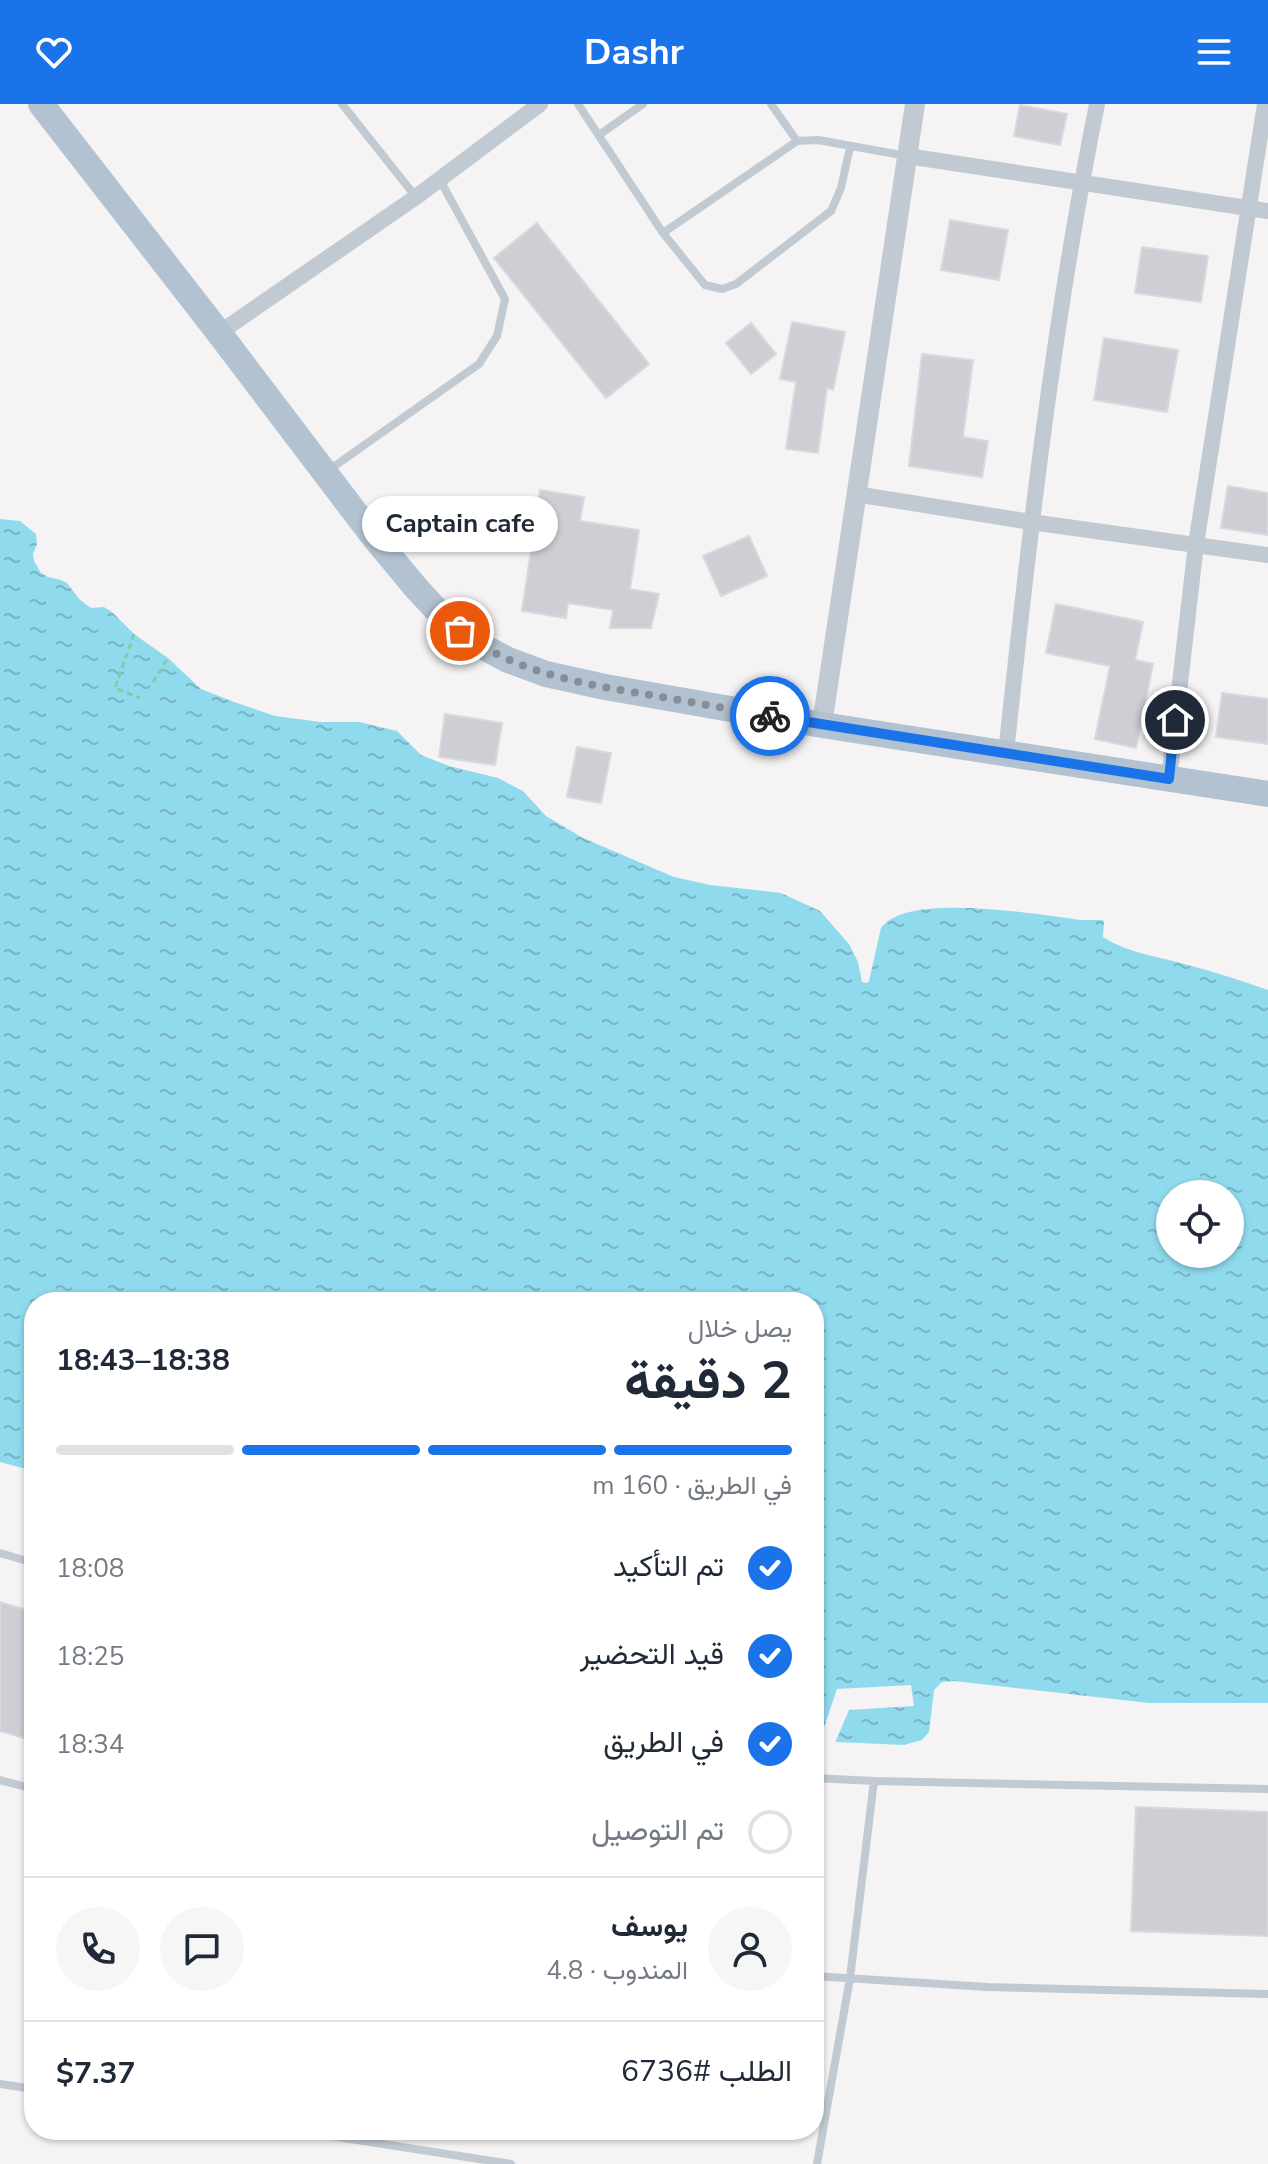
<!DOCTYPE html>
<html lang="ar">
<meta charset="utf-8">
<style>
body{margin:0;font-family:"Nunito Sans",Vazirmatn,sans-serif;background:#f6f6f7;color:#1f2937;direction:rtl;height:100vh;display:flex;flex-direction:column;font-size:30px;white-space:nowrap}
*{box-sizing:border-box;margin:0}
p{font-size:26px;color:#747a83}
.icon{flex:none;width:44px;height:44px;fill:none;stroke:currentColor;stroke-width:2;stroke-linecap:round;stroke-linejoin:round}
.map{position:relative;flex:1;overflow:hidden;direction:ltr}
.panel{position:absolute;left:24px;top:1188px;width:800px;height:848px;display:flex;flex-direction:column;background:#fff;border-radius:32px;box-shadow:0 2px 6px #0004;direction:rtl}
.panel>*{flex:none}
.fabs{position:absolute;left:1156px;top:1076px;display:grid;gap:16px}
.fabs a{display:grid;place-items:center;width:88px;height:88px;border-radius:50%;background:#fff;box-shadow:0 2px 6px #0004;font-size:40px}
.pin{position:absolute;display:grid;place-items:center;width:68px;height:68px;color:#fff;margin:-34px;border:4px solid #fff;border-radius:50%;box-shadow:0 2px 8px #0007}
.courier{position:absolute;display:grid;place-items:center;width:80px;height:80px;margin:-40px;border:6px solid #1a73e8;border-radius:50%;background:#fff;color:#222;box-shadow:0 2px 10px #0007}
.bubble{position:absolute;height:56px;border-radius:28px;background:#fff;box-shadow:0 2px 6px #0004;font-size:26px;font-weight:700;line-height:56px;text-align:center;direction:rtl}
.summary em{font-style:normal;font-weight:700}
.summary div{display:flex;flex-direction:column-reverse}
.summary{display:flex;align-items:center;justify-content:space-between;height:136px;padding:0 32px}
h1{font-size:52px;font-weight:700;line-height:60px}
.bar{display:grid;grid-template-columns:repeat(4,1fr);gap:12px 8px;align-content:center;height:96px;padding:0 32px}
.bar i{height:10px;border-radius:6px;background:#e0e1e3}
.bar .current{background:#1a73e8}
.bar p{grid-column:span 4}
.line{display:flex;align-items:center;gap:20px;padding:0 32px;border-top:2px solid #e0e1e3}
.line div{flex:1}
.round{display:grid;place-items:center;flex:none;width:84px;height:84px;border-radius:42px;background:#f6f6f7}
ol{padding:0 32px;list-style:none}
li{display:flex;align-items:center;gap:24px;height:88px}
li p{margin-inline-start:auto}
li .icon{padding:8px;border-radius:50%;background:#1a73e8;color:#fff;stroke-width:4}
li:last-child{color:#747a83}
li i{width:44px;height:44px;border:4px solid #e0e1e3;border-radius:50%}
header{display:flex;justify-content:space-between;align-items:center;height:104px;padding:0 32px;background:#1a73e8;color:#fff;font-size:36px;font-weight:700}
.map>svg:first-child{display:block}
.water{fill:url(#water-ripples);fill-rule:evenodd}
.pier{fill:#f5f3f3}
.building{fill:#cdcfd5;stroke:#d7d9de;stroke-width:2}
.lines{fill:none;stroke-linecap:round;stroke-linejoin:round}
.path{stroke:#7ad0a6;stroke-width:3;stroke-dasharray:6 4;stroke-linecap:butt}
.service{stroke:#c1cad2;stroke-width:8}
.minor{stroke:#c1cad2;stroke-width:16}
.tertiary{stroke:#c1cad2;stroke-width:20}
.primary{stroke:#b3c2d1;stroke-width:26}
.done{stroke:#868d94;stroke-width:8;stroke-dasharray:0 14.4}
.route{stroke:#1a73e8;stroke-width:10}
</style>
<header><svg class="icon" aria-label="menu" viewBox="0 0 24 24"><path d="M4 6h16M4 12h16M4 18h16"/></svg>Dashr<svg class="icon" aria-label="heart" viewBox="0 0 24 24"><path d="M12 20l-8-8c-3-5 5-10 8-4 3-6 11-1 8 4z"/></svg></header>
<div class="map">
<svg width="1268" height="2060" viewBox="0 0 1268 2060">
<defs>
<pattern id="water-ripples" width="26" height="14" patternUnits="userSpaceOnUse" patternTransform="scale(2)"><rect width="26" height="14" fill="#90daee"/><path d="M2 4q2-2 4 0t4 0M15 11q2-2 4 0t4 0" fill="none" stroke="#78b4c4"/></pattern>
</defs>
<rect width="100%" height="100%" fill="#f5f3f3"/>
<path class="water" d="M0 415 20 417 36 430 37 440 33 450 34 457 41 469 48 473 61 476 67 479 80 496 91 504 104 503 112 508 134 530 168 554 201 585 234 598 275 612 321 618H359L397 627 421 651 449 662 498 674 523 687 546 712 583 734 674 773 710 781 781 789 820 807 849 840 858 858 862 878 867 879 869 877 881 824C907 787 1040 811 1081 816H1101L1104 817 1103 833C1127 849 1161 853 1188 861 1215 868 1242 877 1268 886V1599H1149L954 1577 942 1578 934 1586 929 1628 922 1636 904 1641 814 1637V1198H34V1367L0 1358ZM1170 1090H1230V1150H1170Z"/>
<path class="pier" d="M911 1581 914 1602 849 1606 835 1639 819 1638 837 1585Z"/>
<path class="building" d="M1020 1 1067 10 1060 41 1014 32Z
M950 116 1008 126 999 176 941 166Z
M537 119 649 260 606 294 494 154Z
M1142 143 1208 152 1201 198 1135 189Z
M792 218 845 228 833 286 827 284 818 349 786 345 796 278 780 275Z
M751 219 776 250 751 270 726 239Z
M1104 234 1178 246 1167 308 1094 296Z
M922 250 973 256 963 333 988 337 982 373 909 362Z
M1228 382 1268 389V431L1221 424Z
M540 386 584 393 580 417 639 426 630 485 659 490 651 524H610L613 506 568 499 566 514 522 507Z
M749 432 767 472 721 492 703 452Z
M1056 500 1143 518 1135 556 1153 560 1136 644 1095 635 1110 562 1046 549Z
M1222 589 1268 595V640L1216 633Z
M445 610 502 619 495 661 439 653Z
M577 643 611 649 601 699 567 693Z
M0 1498 34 1508V1637L0 1627Z
M1136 1703 1268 1708V1832L1131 1827Z"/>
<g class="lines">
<path class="path" d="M134 530 115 584 140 594
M153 578 168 554"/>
<path class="service" d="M342 0 416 93
M578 0 663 129 705 181 722 185 736 180 831 107 841 84 850 43
M771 0 797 37
M599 31 643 0
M663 129 797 37 818 36 907 52
M329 366 479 260 497 232 505 195 440 76
M0 1449 34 1459
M814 1674 874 1677 1268 1685
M0 1676 34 1685
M814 1872 987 1883 1268 1890
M0 1980 34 1985
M293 2026 511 2060
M817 2060 850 1874 874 1677"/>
<path class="minor" d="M907 52 1268 107
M219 229 416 93 540 0
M855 390 1031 418 1268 451
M1006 649C1029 432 1054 214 1097 0
M1169 675 1196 440 1265 0"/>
<path class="tertiary" d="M822 621 915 0"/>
<path class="primary" d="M41 0 219 229 373 432 417 485 445 515 476 539 508 556 546 570 605 583 822 621 1268 690"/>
</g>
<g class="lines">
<path class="done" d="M460 527C515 569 583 580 650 591 690 598 730 605 770 612"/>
<path class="route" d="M770 612 1169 675 1175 616"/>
</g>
</svg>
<div class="fabs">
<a><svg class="icon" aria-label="locate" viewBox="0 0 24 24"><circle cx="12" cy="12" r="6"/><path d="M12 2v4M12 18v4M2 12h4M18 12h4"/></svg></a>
</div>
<div class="pin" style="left:460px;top:527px;background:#ea580c"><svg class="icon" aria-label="bag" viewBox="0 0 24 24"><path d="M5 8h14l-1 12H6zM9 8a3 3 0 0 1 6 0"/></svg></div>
<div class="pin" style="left:1175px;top:616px;background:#1f2937"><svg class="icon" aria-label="home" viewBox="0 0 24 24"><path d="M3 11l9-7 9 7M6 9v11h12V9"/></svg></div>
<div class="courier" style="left:770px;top:612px"><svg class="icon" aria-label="bike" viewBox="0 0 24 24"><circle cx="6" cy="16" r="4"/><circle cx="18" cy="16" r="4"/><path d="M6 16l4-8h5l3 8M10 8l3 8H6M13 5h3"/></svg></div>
<div class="bubble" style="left:362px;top:392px;width:196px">Captain cafe</div>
<section class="panel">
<div class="summary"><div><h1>2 دقيقة</h1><p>يصل خلال</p></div><em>18:38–18:43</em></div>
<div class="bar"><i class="current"></i><i class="current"></i><i class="current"></i><i></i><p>في الطريق · 160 m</p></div>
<ol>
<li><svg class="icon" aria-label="check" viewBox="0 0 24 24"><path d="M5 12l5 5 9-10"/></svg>تم التأكيد<p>18:08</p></li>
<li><svg class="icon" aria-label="check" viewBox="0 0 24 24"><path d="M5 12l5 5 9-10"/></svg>قيد التحضير<p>18:25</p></li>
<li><svg class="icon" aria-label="check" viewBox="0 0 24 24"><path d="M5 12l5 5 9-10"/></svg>في الطريق<p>18:34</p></li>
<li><i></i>تم التوصيل</li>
</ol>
<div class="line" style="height:144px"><a class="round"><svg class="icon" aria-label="person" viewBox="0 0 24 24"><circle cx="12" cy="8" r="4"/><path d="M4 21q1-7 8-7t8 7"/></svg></a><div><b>يوسف</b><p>المندوب · 4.8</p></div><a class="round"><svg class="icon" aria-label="chat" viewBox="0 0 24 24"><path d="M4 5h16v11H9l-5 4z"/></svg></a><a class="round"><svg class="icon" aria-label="phone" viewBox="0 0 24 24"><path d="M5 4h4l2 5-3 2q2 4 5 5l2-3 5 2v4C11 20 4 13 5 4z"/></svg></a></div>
<div class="line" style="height:104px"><div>الطلب #6736</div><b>$7.37</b></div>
</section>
</div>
